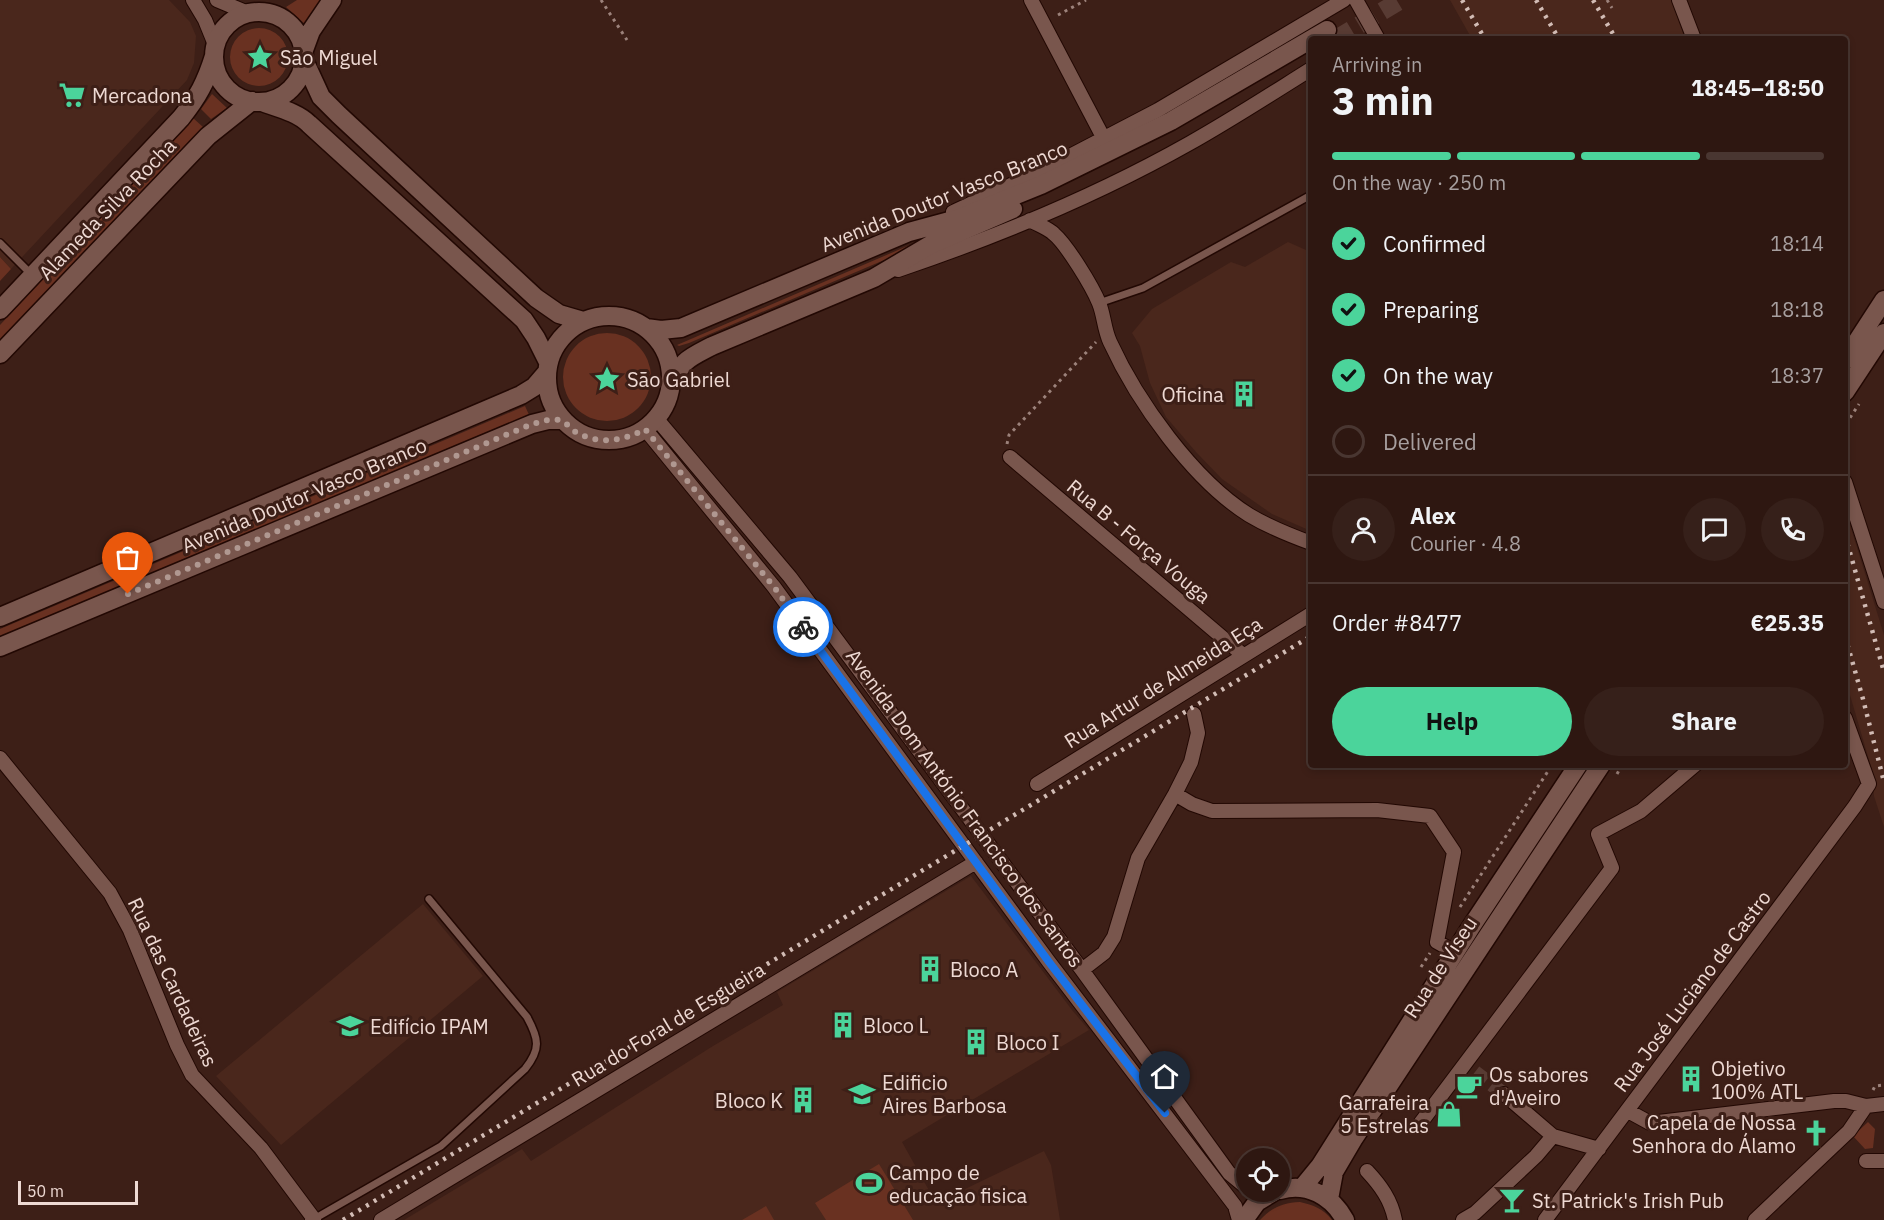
<!DOCTYPE html>
<meta charset="utf-8">
<style>
body{margin:0;font-family:"IBM Plex Sans",sans-serif;background:#36201a;color:#f1f3f6;height:100vh;display:flex;flex-direction:column;font-size:22px;white-space:nowrap}
*{box-sizing:border-box;margin:0}
p{font-size:20px;color:#a79f9f}
.icon{flex:none;width:33px;height:33px;fill:none;stroke:currentColor;stroke-width:2;stroke-linecap:round;stroke-linejoin:round}
.map{position:relative;flex:1;overflow:hidden}
.panel{position:absolute;left:1308px;top:36px;width:540px;height:732px;display:flex;flex-direction:column;background:#2e1711;border-radius:6px;box-shadow:0 3px 9px #0003,0 0 0 2px #493631}
.panel>*{flex:none}
.buttons{position:absolute;left:1236px;top:1148px;display:grid;gap:12px}
.buttons a{display:grid;place-items:center;width:54px;height:54px;border-radius:50%;background:#2e1711;box-shadow:0 3px 9px #0003,0 0 0 2px #493631;font-size:30px}
.scale{position:absolute;left:18px;bottom:15px;width:120px;box-sizing:border-box;padding-left:6px;border:3px solid #eed9d3;border-top:0;font-size:16px;line-height:21px;white-space:nowrap;color:#eed9d3;-webkit-text-stroke:4px #3d1f17;paint-order:stroke}
.pin{position:absolute;display:grid;place-items:center;width:51px;height:51px;color:#fff;margin:-62px -26px;border-radius:50% 50% 50% 0;rotate:-45deg;box-shadow:0 0 6px #0007}
.pin .icon{rotate:45deg}
.courier{position:absolute;display:grid;place-items:center;width:60px;height:60px;margin:-30px;border:4px solid #1a73e8;border-radius:50%;background:#fff;color:#222;box-shadow:0 2px 8px #0007}
.headline em{font-style:normal;font-weight:700}
.headline div{display:flex;flex-direction:column-reverse}
.headline{display:flex;align-items:center;justify-content:space-between;height:102px;padding:0 24px}
h1{font-size:39px;font-weight:700;line-height:45px}
.bar{display:grid;grid-template-columns:repeat(4,1fr);gap:9px 6px;align-content:center;height:72px;padding:0 24px}
.bar i{height:8px;border-radius:4px;background:#493631}
.bar .current{background:#4bd49b}
.bar p{grid-column:span 4}
.line{display:flex;align-items:center;gap:15px;padding:0 24px;border-top:2px solid #493631}
.line div{flex:1}
.round{display:grid;place-items:center;flex:none;width:63px;height:63px;border-radius:32px;background:#36201a}
ol{padding:0 24px;list-style:none}
li{display:flex;align-items:center;gap:18px;height:66px}
li p{margin-inline-start:auto}
li .icon{padding:6px;border-radius:50%;background:#4bd49b;color:#111;stroke-width:4}
li:last-child{color:#a79f9f}
li i{width:33px;height:33px;border:3px solid #493631;border-radius:50%}
.button{display:flex;gap:12px;margin-top:auto;padding:12px 24px}
.button a{flex:1;height:69px;border-radius:36px;background:#4bd49b;color:#111;font-size:24px;font-weight:700;line-height:69px;text-align:center}
.button a+a{background:#36201a;color:#f1f3f6}
.map>svg:first-child{display:block}
.built{fill:#4a271c}
.green{fill:#693121}
.lines{fill:none;stroke-linecap:round;stroke-linejoin:round}
.minor-tunnel{stroke:#583b33;stroke-width:14;stroke-dasharray:14 7;stroke-linecap:butt}
.secondary-tunnel{stroke:#583b33;stroke-width:18;stroke-dasharray:18 9;stroke-linecap:butt}
.service-casing{stroke:#220803;stroke-width:10}
.minor-casing{stroke:#220803;stroke-width:16}
.secondary-casing{stroke:#220803;stroke-width:21}
.path{stroke:#9c827b;stroke-width:3;stroke-dasharray:3 4.5;stroke-linecap:butt}
.service{stroke:#79564d;stroke-width:7}
.minor{stroke:#79564d;stroke-width:14}
.secondary{stroke:#79564d;stroke-width:18}
.rail{stroke:#d2bcb5;stroke-width:4.5;stroke-dasharray:3 6;stroke-linecap:butt}
.done{stroke:#b09891;stroke-width:6;stroke-dasharray:0 10.8}
.route{stroke:#1a73e8;stroke-width:8}
.labels{text-anchor:middle;dominant-baseline:central;stroke-width:6;stroke-linejoin:round;paint-order:stroke}
.poi-label{font-size:20px;fill:#eed9d3;stroke:#3d1f17;text-anchor:start}
.street-label{font-size:20px;fill:#eed9d3;stroke:#3d1f17}
</style>
<div class="map">
<svg width="1884" height="1220" viewBox="0 0 1884 1220">
<rect width="100%" height="100%" fill="#3d1f17"/>
<path class="built" d="M0 0H169L190 22 196 36 194 63 187 80 11 269 0 257Z
M1450 0H1671L1685 39H1472Z
M1288 242 1306 250 1311 247V531L1272 514 1222 479 1196 452 1166 417 1150 383 1140 346 1132 333 1152 309 1231 262 1245 267Z
M1845 509 1884 635V827L1874 796 1872 770 1845 678Z
M971 876 1072 1010 1089 1030 902 1142 936 1203 1044 1151 1051 1165 1060 1220H404L522 1149 531 1161 713 1046 783 1005 777 992Z
M423 904 483 976 281 1145 216 1076Z"/>
<path class="green" d="M297 0H324L306 25 286 7Z
M230 57a29 29 0 1 1 58 0a29 29 0 1 1-58 0Z
M212 94 227 108 211 119 201 109Z
M193 118 203 127 0 341V325Z
M1061 180 1063 184 689 343 679 346 677 345Z
M0 257 11 269 0 281Z
M563 377a44 44 0 1 1 88 0a44 44 0 1 1-88 0Z
M525 406 530 417 0 641V629Z
M1868 1122 1875 1129 1873 1148 1865 1149 1853 1136Z
M879 1164 913 1220H826L815 1203Z
M1300 1202C1313 1205 1324 1209 1332 1220H1260C1272 1207 1283 1203 1300 1202Z
M766 1206 774 1220H742Z"/>
<g class="lines">
<path class="minor-tunnel" d="M1475 1072 1504 1094"/>
<path class="secondary-tunnel" d="M1336 39 1401 0"/>
<g class="service-casing">
<path id="service" d="M0 243 32 275
M1099 303 1143 288 1311 195
M314 1219 441 1146 525 1069C541 1049 539 1039 527 1017L429 899"/>
</g>
<g class="minor-casing">
<path id="minor" d="M193 0 205 20 216 47
M217 0 248 13
M1031 0 1104 139
M1356 0 1378 39
M1679 0 1694 39
M953 212 1043 170 1158 110 1344 0
M1030 220C1038 225 1048 228 1054 234 1067 245 1092 286 1099 303 1104 315 1104 329 1110 342 1137 401 1193 480 1249 515 1269 527 1289 535 1311 543
M898 270C999 236 1098 195 1190 143 1231 120 1271 94 1311 69
M656 418 790 577 1082 970 1229 1173 1246 1187
M645 429 774 587 1049 962 1235 1206 1239 1220
M1010 457 1243 655
M1845 482 1884 602
M0 758 110 893 130 930 177 1045 192 1075 261 1148 314 1219 312 1220
M1037 784 1311 614
M1175 794 1192 804 1212 811 1377 810 1430 816 1454 852 1437 942 1455 952
M1082 970 1104 953 1114 937 1138 858 1175 794 1191 762 1198 733 1194 714
M1504 1094 1553 1136 1599 1149
M1866 1106 1884 1104
M1628 1111 1650 1123 1834 1101H1846L1866 1106 1849 1131 1755 1220
M1419 1125 1612 868 1598 834 1641 811 1695 765
M1866 1161H1884
M1367 1171C1381 1186 1391 1200 1395 1220
M381 1220 976 862
M1463 1220 1475 1213 1536 1156 1553 1136
M1545 1220 1855 806 1869 784 1845 718"/>
</g>
<g class="secondary-casing">
<path id="secondary" d="M214 57a45 45 0 1 1 90 0a45 45 0 1 1-90 0Z
M304 50 311 31 332 0
M304 60 321 97 339 115 536 298 559 314 583 321
M262 102C278 108 297 112 309 124L524 320 536 338 548 362
M0 310 181 118C198 97 206 82 214 56
M547 378a62 62 0 1 1 124 0a62 62 0 1 1-124 0Z
M646 328 661 330 681 328 909 232 957 219 1041 185 1171 121 1327 30
M0 354 208 136 252 101
M1845 360 1884 300
M671 386C681 360 689 358 712 346L874 278 930 245 1013 209
M1845 392 1884 333
M0 617 521 395 534 387 546 373
M0 647 532 424 548 420H562
M1302 1188 1320 1166 1471 927 1578 765
M1280 1190C1307 1182 1332 1196 1345 1220
M1329 1199 1334 1172 1354 1138 1601 765
M1244 1220 1257 1202 1275 1191"/>
</g>
<path class="path" d="M601 0 627 40
M1607 0 1612 8
M1058 15 1086 0
M1846 424 1859 404
M1007 444 1009 435 1096 342
M1617 774 1622 765
M1460 907 1552 765
M1421 967 1430 953
M1873 1090 1875 1086 1884 1085"/>
<use href="#service" class="service"/>
<use href="#minor" class="minor"/>
<use href="#secondary" class="secondary"/>
<path class="rail" d="M1462 0 1485 39
M1536 0 1559 39
M1593 0 1616 39
M1845 535 1884 672
M1845 636 1863 699 1884 782
M343 1220 1311 636"/>
</g>
<g class="lines">
<path class="done" d="M128 594 532 424C541 422 550 418 559 420 565 421 569 427 574 431 597 445 622 442 645 429L774 587 803 627"/>
<path class="route" d="M803 627 1049 962 1165 1113"/>
</g>
<defs>
<g id="sight-bare" transform="scale(2.07)"><path d="M0-6L1.8-2.2L6-1.7L2.9 1.2L3.7 5.4L0 3.3L-3.7 5.4L-2.9 1.2L-6-1.7L-1.8-2.2Z" fill="#4bd49b" stroke="#3d1f17" stroke-width="2.5" paint-order="stroke"/></g>
<g id="supermarket-bare" transform="scale(2.07)"><path d="M-6-5.5h2.5l.6 2H6L4.5 2H-2.5L-4.4-4H-6ZM-1.5 3.2a1.3 1.3 0 1 0 .1 0ZM3 3.2a1.3 1.3 0 1 0 .1 0Z" fill="#4bd49b" stroke="#3d1f17" stroke-width="2.5" paint-order="stroke"/></g>
<g id="building-bare" transform="scale(2.07)"><path d="M-4-6H4V6H1V3H-1V6H-4ZM-2.5-4.3h1.7v1.8h-1.7ZM.8-4.3h1.7v1.8H.8ZM-2.5-1h1.7V.8h-1.7ZM.8-1h1.7V.8H.8Z" fill="#4bd49b" stroke="#3d1f17" stroke-width="2.5" paint-order="stroke"/></g>
<g id="university-bare" transform="scale(2.07)"><path d="M0-5L7-2L0 1L-7-2ZM-4 1L0 2.5L4 1V4Q0 6-4 4Z" fill="#4bd49b" stroke="#3d1f17" stroke-width="2.5" paint-order="stroke"/></g>
<g id="cafe-bare" transform="scale(2.07)"><path d="M-5.5-4.5H6V0H3Q3 3.5 0 3.5H-2.5Q-5.5 3.5-5.5 0ZM3-3.2v2h1.7v-2ZM-6 4.5H4V6H-6Z" fill="#4bd49b" stroke="#3d1f17" stroke-width="2.5" paint-order="stroke"/></g>
<g id="school-bare" transform="scale(2.07)"><path d="M0-5L7-2L0 1L-7-2ZM-4 1L0 2.5L4 1V4Q0 6-4 4Z" fill="#4bd49b" stroke="#3d1f17" stroke-width="2.5" paint-order="stroke"/></g>
<g id="shop-bare" transform="scale(2.07)"><path d="M-5-2.5h2.3a2.7 3.5 0 0 1 5.4 0H5L5.5 6h-11ZM-1.5-2.5h3a1.5 2.3 0 0 0-3 0Z" fill="#4bd49b" stroke="#3d1f17" stroke-width="2.5" paint-order="stroke"/></g>
<g id="church-bare" transform="scale(2.07)"><path d="M-1.2-6h2.4v3.5h3.3v2.4h-3.3V6h-2.4V-.1h-3.3v-2.4h3.3Z" fill="#4bd49b" stroke="#3d1f17" stroke-width="2.5" paint-order="stroke"/></g>
<g id="stadium-bare" transform="scale(2.07)"><path d="M0-5a6.5 5 0 1 0 0 10a6.5 5 0 1 0 0-10ZM-3.5-1.8h7v3.6h-7Z" fill="#4bd49b" stroke="#3d1f17" stroke-width="2.5" paint-order="stroke"/></g>
<g id="bar-bare" transform="scale(2.07)"><path d="M-6-5H6L.8 .8V4.5H3.5V6h-7V4.5H-.8V.8Z" fill="#4bd49b" stroke="#3d1f17" stroke-width="2.5" paint-order="stroke"/></g>
</defs>
<g fill-rule="evenodd">
<use href="#sight-bare" x="260" y="57"/>
<use href="#supermarket-bare" x="72" y="95"/>
<use href="#sight-bare" x="607" y="379"/>
<use href="#building-bare" x="1244" y="394"/>
<use href="#building-bare" x="930" y="969"/>
<use href="#building-bare" x="843" y="1025"/>
<use href="#university-bare" x="350" y="1026"/>
<use href="#building-bare" x="976" y="1042"/>
<use href="#building-bare" x="1691" y="1079"/>
<use href="#cafe-bare" x="1469" y="1086"/>
<use href="#school-bare" x="862" y="1094"/>
<use href="#building-bare" x="803" y="1100"/>
<use href="#shop-bare" x="1449" y="1114"/>
<use href="#church-bare" x="1816" y="1133"/>
<use href="#stadium-bare" x="869" y="1183"/>
<use href="#bar-bare" x="1512" y="1200"/>
</g>
<g class="labels">
<g class="poi-label">
<text x="280" y="57">São Miguel</text>
<text x="92" y="95">Mercadona</text>
<text x="627" y="379">São Gabriel</text>
<text x="1224" y="394" text-anchor="end">Oficina</text>
<text x="950" y="969">Bloco A</text>
<text x="863" y="1025">Bloco L</text>
<text x="370" y="1026">Edifício IPAM</text>
<text x="996" y="1042">Bloco I</text>
<text x="1711" y="1068">Objetivo<tspan x="1711" dy="23">100% ATL</tspan></text>
<text x="1489" y="1074">Os sabores<tspan x="1489" dy="23">d'Aveiro</tspan></text>
<text x="882" y="1082">Edificio<tspan x="882" dy="23">Aires Barbosa</tspan></text>
<text x="783" y="1100" text-anchor="end">Bloco K</text>
<text x="1429" y="1102" text-anchor="end">Garrafeira<tspan x="1429" dy="23">5 Estrelas</tspan></text>
<text x="1796" y="1122" text-anchor="end">Capela de Nossa<tspan x="1796" dy="23">Senhora do Álamo</tspan></text>
<text x="889" y="1172">Campo de<tspan x="889" dy="23">educação fisica</tspan></text>
<text x="1532" y="1200">St. Patrick's Irish Pub</text>
</g>
<g class="street-label">
<text transform="translate(944 196) rotate(-22)">Avenida Doutor Vasco Branco</text>
<text transform="translate(107 209) rotate(-46)">Alameda Silva Rocha</text>
<text transform="translate(304 495) rotate(-23)">Avenida Doutor Vasco Branco</text>
<text transform="translate(1139 541) rotate(40)">Rua B - Força Vouga</text>
<text transform="translate(1163 682) rotate(-32)">Rua Artur de Almeida Eça</text>
<text transform="translate(965 808) rotate(54)">Avenida Dom António Francisco dos Santos</text>
<text transform="translate(1440 967) rotate(-57)">Rua de Viseu</text>
<text transform="translate(173 982) rotate(65)">Rua das Cardadeiras</text>
<text transform="translate(1692 991) rotate(-53)">Rua José Luciano de Castro</text>
<text transform="translate(668 1024) rotate(-31)">Rua do Foral de Esgueira</text>
</g>
</g>
</svg>
<div class="buttons">
<a><svg class="icon" aria-label="locate" viewBox="0 0 24 24"><circle cx="12" cy="12" r="6"/><path d="M12 2v4M12 18v4M2 12h4M18 12h4"/></svg></a>
</div>
<div class="scale">50 m</div>
<div class="pin" style="left:128px;top:594px;background:#ea580c"><svg class="icon" aria-label="bag" viewBox="0 0 24 24"><path d="M5 8h14l-1 12H6zM9 8a3 3 0 0 1 6 0"/></svg></div>
<div class="pin" style="left:1165px;top:1113px;background:#1f2937"><svg class="icon" aria-label="home" viewBox="0 0 24 24"><path d="M3 11l9-7 9 7M6 9v11h12V9"/></svg></div>
<div class="courier" style="left:803px;top:627px"><svg class="icon" aria-label="bike" viewBox="0 0 24 24"><circle cx="6" cy="16" r="4"/><circle cx="18" cy="16" r="4"/><path d="M6 16l4-8h5l3 8M10 8l3 8H6M13 5h3"/></svg></div>
<section class="panel">
<div class="headline"><div><h1>3 min</h1><p>Arriving in</p></div><em>18:45–18:50</em></div>
<div class="bar"><i class="current"></i><i class="current"></i><i class="current"></i><i></i><p>On the way · 250 m</p></div>
<ol>
<li><svg class="icon" aria-label="check" viewBox="0 0 24 24"><path d="M5 12l5 5 9-10"/></svg>Confirmed<p>18:14</p></li>
<li><svg class="icon" aria-label="check" viewBox="0 0 24 24"><path d="M5 12l5 5 9-10"/></svg>Preparing<p>18:18</p></li>
<li><svg class="icon" aria-label="check" viewBox="0 0 24 24"><path d="M5 12l5 5 9-10"/></svg>On the way<p>18:37</p></li>
<li><i></i>Delivered</li>
</ol>
<div class="line" style="height:108px"><a class="round"><svg class="icon" aria-label="person" viewBox="0 0 24 24"><circle cx="12" cy="8" r="4"/><path d="M4 21q1-7 8-7t8 7"/></svg></a><div><b>Alex</b><p>Courier · 4.8</p></div><a class="round"><svg class="icon" aria-label="chat" viewBox="0 0 24 24"><path d="M4 5h16v11H9l-5 4z"/></svg></a><a class="round"><svg class="icon" aria-label="phone" viewBox="0 0 24 24"><path d="M5 4h4l2 5-3 2q2 4 5 5l2-3 5 2v4C11 20 4 13 5 4z"/></svg></a></div>
<div class="line" style="height:78px"><div>Order #8477</div><b>€25.35</b></div>
<div class="button"><a>Help</a><a>Share</a></div>
</section>
</div>
